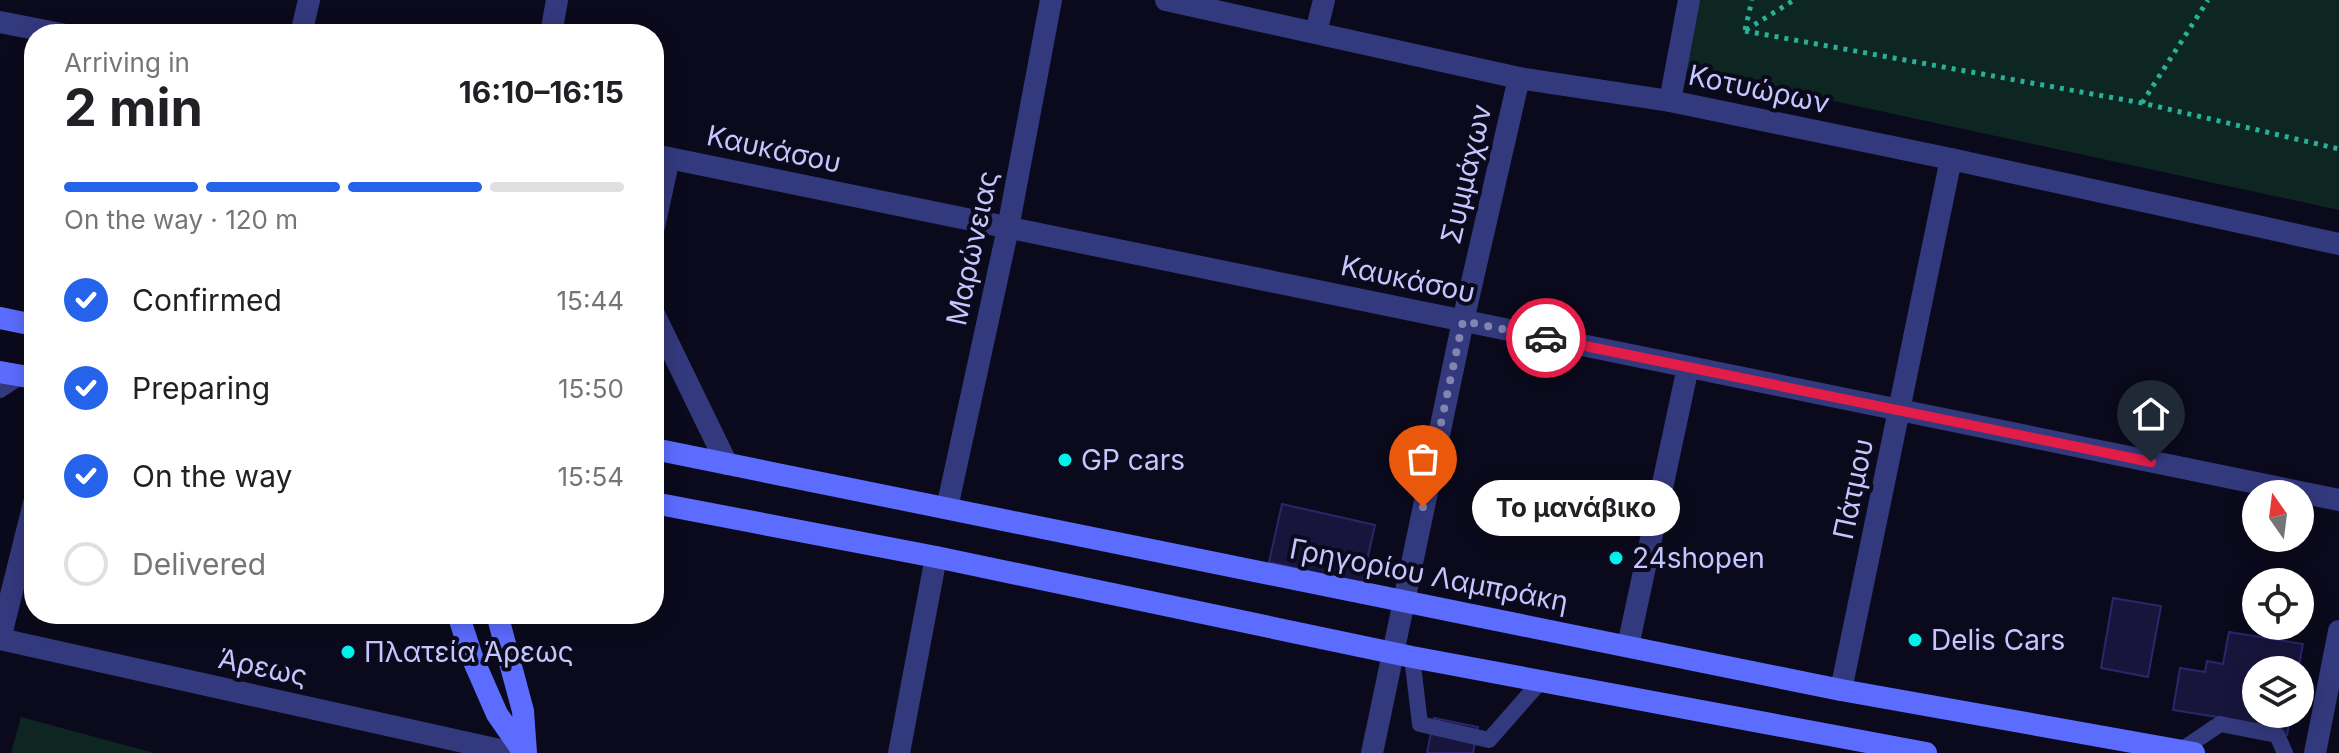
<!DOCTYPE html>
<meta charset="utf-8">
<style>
body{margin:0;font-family:Inter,sans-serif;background:#f2f2f2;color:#202124;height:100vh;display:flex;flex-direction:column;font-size:30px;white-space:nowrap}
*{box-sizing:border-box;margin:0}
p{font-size:26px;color:#757577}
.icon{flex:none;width:44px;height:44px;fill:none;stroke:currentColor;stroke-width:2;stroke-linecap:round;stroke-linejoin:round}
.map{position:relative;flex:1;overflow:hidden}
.panel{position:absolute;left:24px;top:24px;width:640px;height:600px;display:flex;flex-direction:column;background:#fff;border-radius:32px;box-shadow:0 4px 20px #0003}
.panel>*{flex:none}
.needle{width:52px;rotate:346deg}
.fabs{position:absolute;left:2242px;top:480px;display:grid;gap:16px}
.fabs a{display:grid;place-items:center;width:72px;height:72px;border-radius:50%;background:#fff;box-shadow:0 4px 20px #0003;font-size:40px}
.pin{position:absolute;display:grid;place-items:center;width:68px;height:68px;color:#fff;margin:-82px -34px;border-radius:50% 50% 50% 0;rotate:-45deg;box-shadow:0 0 8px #0007}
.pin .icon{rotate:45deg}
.courier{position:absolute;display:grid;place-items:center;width:80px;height:80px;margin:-40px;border:6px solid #e11d48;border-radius:50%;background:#fff;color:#222;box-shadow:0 2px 10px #0007}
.bubble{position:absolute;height:56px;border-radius:28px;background:#fff;box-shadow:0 4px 20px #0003;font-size:26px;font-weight:700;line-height:56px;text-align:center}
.overview em{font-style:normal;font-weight:700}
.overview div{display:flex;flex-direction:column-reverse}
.overview{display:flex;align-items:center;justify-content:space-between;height:136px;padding:0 40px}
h1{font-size:52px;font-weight:700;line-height:60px}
.bar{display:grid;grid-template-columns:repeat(4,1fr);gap:12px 8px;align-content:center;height:96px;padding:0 40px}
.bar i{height:10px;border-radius:6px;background:#e0e0e0}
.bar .current{background:#2563eb}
.bar p{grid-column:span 4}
ol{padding:0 40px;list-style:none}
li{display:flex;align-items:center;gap:24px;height:88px}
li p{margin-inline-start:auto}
li .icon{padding:8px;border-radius:50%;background:#2563eb;color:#fff;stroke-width:4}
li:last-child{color:#757577}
li i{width:44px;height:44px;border:4px solid #e0e0e0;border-radius:50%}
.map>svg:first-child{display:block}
.green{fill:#0d2622}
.building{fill:#18153d;stroke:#2b266b;stroke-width:2}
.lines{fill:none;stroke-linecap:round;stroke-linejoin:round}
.path{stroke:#27b197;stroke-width:5;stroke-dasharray:4 6;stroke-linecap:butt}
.service{stroke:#33397d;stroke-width:16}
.pedestrian{stroke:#33397d;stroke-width:22}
.minor{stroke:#33397d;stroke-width:22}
.secondary{stroke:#5c6cff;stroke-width:22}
.done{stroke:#8484b0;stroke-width:8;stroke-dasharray:0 14.4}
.route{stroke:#e11d48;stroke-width:10}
.poi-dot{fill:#00f0ea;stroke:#0b0a1c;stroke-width:3}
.labels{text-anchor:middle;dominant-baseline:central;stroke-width:8;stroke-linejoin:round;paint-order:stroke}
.street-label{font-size:28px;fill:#c5c5ff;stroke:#0b0a1c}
.poi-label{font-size:28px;fill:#c5c5ff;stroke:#0b0a1c;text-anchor:start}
</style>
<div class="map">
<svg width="2339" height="753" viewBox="0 0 2339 753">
<rect width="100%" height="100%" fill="#0b0a1c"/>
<path class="green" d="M1698 0H2339V210L1681 68Z
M21 717 154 753H11Z"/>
<path class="building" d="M1282 504 1375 525 1362 583 1269 562Z
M2113 598 2161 606 2148 677 2101 668Z
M2229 632 2303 644 2298 670H2256V714H2291L2287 735 2229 725 2230 719 2173 710 2180 668 2205 672 2207 661 2223 664Z
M1434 718 1478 727 1473 753H1427Z"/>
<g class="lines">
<path class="path" d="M1745 30 1752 0
M1746 30 1794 0
M1745 31 2142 103 2339 149
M2142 103 2208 0"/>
<path class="service" d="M0 390 21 376
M1412 657 1420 724 1489 740 1540 682
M2180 751 2220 724 2277 735 2285 753"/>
<path class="pedestrian" d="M1166 0 1519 78 1670 101 1951 159 2339 244
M654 227 669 158
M654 314 727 464
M1628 646 1688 367"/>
<path class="minor" d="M0 22 61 34
M1316 32 1324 0
M301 34 309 0
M551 34 557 0
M1670 101 1689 0
M654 155 2339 500
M947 508 1008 228 1051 0
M0 639 513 753
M0 639 34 503
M1841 690 1951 159
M899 753 936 557
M1372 753 1463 321 1519 78
M2315 753 2339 631"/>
<path class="secondary" d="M0 318 34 325
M0 372 34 378
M654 449 1841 690 2194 753
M654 503 936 557 1412 657 1926 753
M458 614 472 657 497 714 524 753
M497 614 523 711 526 753"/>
</g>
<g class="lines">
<path class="done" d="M1423 507 1463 321 1546 338"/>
<path class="route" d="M1546 338 2151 462"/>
</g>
<g class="poi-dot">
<circle cx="1065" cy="460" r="8"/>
<circle cx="1616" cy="558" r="8"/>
<circle cx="1915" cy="640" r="8"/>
<circle cx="348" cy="652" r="8"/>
</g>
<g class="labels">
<g class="street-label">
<text transform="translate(1759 89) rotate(12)">Κοτυώρων</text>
<text transform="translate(774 149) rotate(12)">Καυκάσου</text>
<text transform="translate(1466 174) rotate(-77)">Συμμάχων</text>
<text transform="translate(972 248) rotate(-78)">Μαρώνειας</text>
<text transform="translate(1408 279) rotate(12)">Καυκάσου</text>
<text transform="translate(1853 489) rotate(-78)">Πάτμου</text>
<text transform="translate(1429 575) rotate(11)">Γρηγορίου Λαμπράκη</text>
<text transform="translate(263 667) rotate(12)">Άρεως</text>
</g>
<g class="poi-label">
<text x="1081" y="460">GP cars</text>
<text x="1632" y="558">24shopen</text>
<text x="1931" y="640">Delis Cars</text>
<text x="364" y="652">Πλατεία Άρεως</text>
</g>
</g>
</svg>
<div class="fabs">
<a><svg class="needle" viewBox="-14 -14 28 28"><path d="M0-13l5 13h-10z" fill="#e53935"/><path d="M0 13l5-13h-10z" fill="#757577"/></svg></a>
<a><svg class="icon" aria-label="locate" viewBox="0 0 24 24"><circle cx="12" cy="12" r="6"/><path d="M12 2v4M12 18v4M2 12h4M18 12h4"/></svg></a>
<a><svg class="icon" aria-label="layers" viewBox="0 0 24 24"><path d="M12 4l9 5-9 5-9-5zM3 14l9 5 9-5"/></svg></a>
</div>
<div class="pin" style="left:1423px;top:507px;background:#ea580c"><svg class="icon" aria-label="bag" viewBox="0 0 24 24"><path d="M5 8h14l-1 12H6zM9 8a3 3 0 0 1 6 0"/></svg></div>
<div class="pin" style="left:2151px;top:462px;background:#1f2937"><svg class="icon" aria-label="home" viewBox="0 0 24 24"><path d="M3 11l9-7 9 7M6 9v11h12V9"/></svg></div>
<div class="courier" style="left:1546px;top:338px"><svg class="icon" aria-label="car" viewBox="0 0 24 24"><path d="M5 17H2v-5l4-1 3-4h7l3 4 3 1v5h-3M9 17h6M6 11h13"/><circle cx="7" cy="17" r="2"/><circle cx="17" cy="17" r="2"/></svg></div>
<div class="bubble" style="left:1472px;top:480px;width:208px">Το μανάβικο</div>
<section class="panel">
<div class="overview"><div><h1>2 min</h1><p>Arriving in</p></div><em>16:10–16:15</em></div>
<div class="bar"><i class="current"></i><i class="current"></i><i class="current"></i><i></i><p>On the way · 120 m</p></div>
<ol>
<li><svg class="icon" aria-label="check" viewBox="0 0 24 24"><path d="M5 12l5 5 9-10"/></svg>Confirmed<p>15:44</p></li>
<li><svg class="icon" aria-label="check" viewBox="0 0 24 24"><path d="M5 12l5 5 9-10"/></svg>Preparing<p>15:50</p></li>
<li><svg class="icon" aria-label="check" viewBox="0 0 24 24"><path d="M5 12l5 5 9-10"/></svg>On the way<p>15:54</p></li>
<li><i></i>Delivered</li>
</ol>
</section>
</div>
